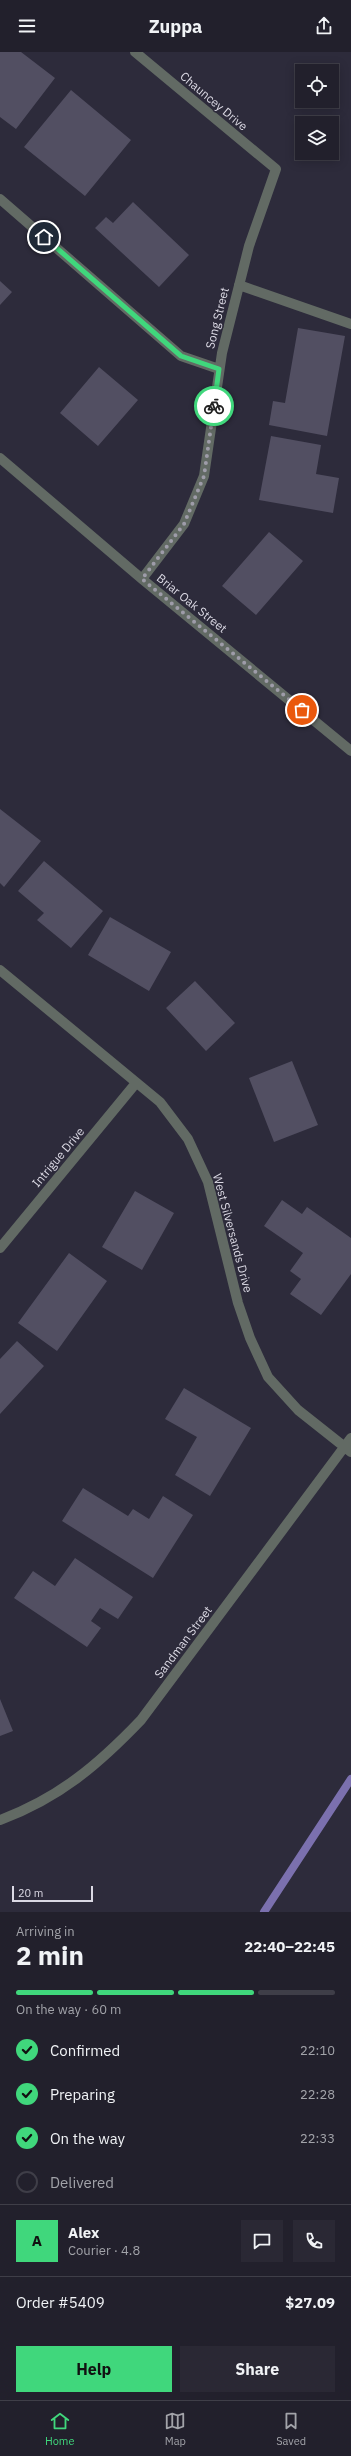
<!DOCTYPE html>
<meta charset="utf-8">
<style>
body{margin:0;font-family:"IBM Plex Sans",sans-serif;background:#2a2834;color:#f1f3f6;height:100vh;display:flex;flex-direction:column;font-size:15px;white-space:nowrap}
*{box-sizing:border-box;margin:0}
p{font-size:13px;color:#a2a3a9}
.icon{flex:none;width:22px;height:22px;fill:none;stroke:currentColor;stroke-width:2;stroke-linecap:round;stroke-linejoin:round}
.map{position:relative;height:1860px;overflow:hidden}
.details{display:flex;flex-direction:column;background:#22202c;flex:1}
.details>*{flex:none}
.buttons{position:absolute;left:295px;top:12px;display:grid;gap:8px}
.buttons a{display:grid;place-items:center;width:44px;height:44px;border-radius:0px;background:#22202c;box-shadow:0 2px 10px #0003,0 0 0 1px #3f3e48;font-size:20px}
.scale{position:absolute;left:12px;bottom:10px;width:81px;box-sizing:border-box;padding-left:4px;border:2px solid #dbd9e4;border-top:0;font-size:11px;line-height:14px;white-space:nowrap;color:#dbd9e4;-webkit-text-stroke:3px #2d2b3b;paint-order:stroke}
.pin{position:absolute;display:grid;place-items:center;width:34px;height:34px;color:#fff;margin:-17px;border:2px solid #fff;border-radius:50%;box-shadow:0 1px 4px #0007}
.courier{position:absolute;display:grid;place-items:center;width:40px;height:40px;margin:-20px;border:3px solid #40d77c;border-radius:50%;background:#fff;color:#222;box-shadow:0 1px 5px #0007}
.overview em{font-style:normal;font-weight:700}
.overview div{display:flex;flex-direction:column-reverse}
.overview{display:flex;align-items:center;justify-content:space-between;height:68px;padding:0 16px}
h1{font-size:26px;font-weight:700;line-height:30px}
.bar{display:grid;grid-template-columns:repeat(4,1fr);gap:6px 4px;align-content:center;height:48px;padding:0 16px}
.bar i{height:5px;border-radius:3px;background:#3f3e48}
.bar .active{background:#40d77c}
.bar p{grid-column:span 4}
.line{display:flex;align-items:center;gap:10px;padding:0 16px;border-top:1px solid #3f3e48}
.line div{flex:1}
.round{display:grid;place-items:center;flex:none;width:42px;height:42px;border-radius:0px;background:#2a2834}
ol{padding:0 16px;list-style:none}
li{display:flex;align-items:center;gap:12px;height:44px}
li p{margin-inline-start:auto}
li .icon{padding:4px;border-radius:50%;background:#40d77c;color:#111;stroke-width:4}
li:last-child{color:#a2a3a9}
li i{width:22px;height:22px;border:2px solid #3f3e48;border-radius:50%}
.cta{display:flex;gap:8px;margin-top:auto;padding:8px 16px}
.cta a{flex:1;height:46px;border-radius:0px;background:#40d77c;color:#111;font-size:16px;font-weight:700;line-height:46px;text-align:center}
.cta a+a{background:#2a2834;color:#f1f3f6}
header{display:flex;justify-content:space-between;align-items:center;height:52px;padding:0 16px;background:#22202c;font-size:18px;font-weight:700}
.tabs{display:flex;justify-content:space-around;align-items:center;height:56px;border-top:1px solid #3f3e48;background:#22202c;font-size:11px;color:#a2a3a9}
.tabs a{display:grid;justify-items:center;gap:2px}
.tabs .active{color:#40d77c}
.map>svg:first-child{display:block}
.lines{fill:none;stroke-linecap:round;stroke-linejoin:round}
.stream{stroke:#7b70ae;stroke-width:8}
.building{fill:#524f62}
.minor{stroke:#626a64;stroke-width:10}
.done{stroke:#9e9ca9;stroke-width:4;stroke-dasharray:0 7.2}
.route{stroke:#40d77c;stroke-width:5}
.labels{text-anchor:middle;dominant-baseline:central;stroke-width:3;stroke-linejoin:round;paint-order:stroke}
.street-label{font-size:12px;fill:#dbd9e4;stroke:#2d2b3b}
</style>
<header><svg class="icon" aria-label="menu" viewBox="0 0 24 24"><path d="M4 6h16M4 12h16M4 18h16"/></svg>Zuppa<svg class="icon" aria-label="share" viewBox="0 0 24 24"><path d="M12 15V3M7 8l5-5 5 5M5 13v7h14v-7"/></svg></header>
<div class="map">
<svg width="351" height="1860" viewBox="0 0 351 1860">
<rect width="100%" height="100%" fill="#2d2b3b"/>
<g class="lines">
<path class="stream" d="M264 1860 351 1727"/>
</g>
<path class="building" d="M0 0H21L55 26 16 77 0 65Z
M71 38 131 88 85 144 24 95Z
M133 150 189 203 159 235 95 176 106 165 113 171Z
M0 229 12 240 0 253Z
M298 276 345 284 327 384 269 373 273 349 285 351Z
M99 315 138 348 98 394 60 361Z
M271 384 321 393 316 422 339 426 333 461 259 448Z
M269 480 303 509 256 563 222 534Z
M0 757 41 789 4 835 0 831Z
M44 809 103 859 71 896 37 868 44 861 18 839Z
M110 865 171 900 149 939 88 903Z
M195 929 235 971 206 999 166 956Z
M292 1009 318 1073 274 1090 249 1026Z
M135 1139 174 1161 142 1218 102 1195Z
M282 1148 302 1162 307 1155 351 1186V1222L321 1263 290 1242 301 1227 290 1219 303 1201 264 1174Z
M69 1201 107 1229 57 1299 18 1271Z
M17 1289 44 1314 0 1362V1307Z
M184 1336 251 1376 210 1444 175 1423 197 1385 165 1367Z
M83 1436 128 1464 133 1457 149 1467 163 1444 193 1463 153 1526 62 1469Z
M75 1506 133 1545 118 1567 100 1556 91 1569 101 1576 87 1595 14 1546 33 1519 55 1534Z
M0 1647 13 1679 0 1684Z"/>
<g class="lines">
<path class="minor" d="M135 0 276 117 249 194 222 301 204 424 184 472 142 527
M0 147 181 304 219 317
M239 233 351 272
M0 406 142 527 351 699
M0 918 160 1050 188 1087 208 1130 238 1251 250 1286 268 1325 298 1358 351 1400
M0 1196 136 1031
M0 1768C59 1746 98 1713 141 1668L351 1386"/>
</g>
<g class="lines">
<path class="done" d="M214 354 204 424 184 472 142 527 302 658"/>
<path class="route" d="M44 185 181 304 219 317 214 354"/>
</g>
<g class="labels">
<g class="street-label">
<text transform="translate(214 49) rotate(40)">Chauncey Drive</text>
<text transform="translate(217 266) rotate(-76)">Song Street</text>
<text transform="translate(192 551) rotate(39)">Briar Oak Street</text>
<text transform="translate(58 1105) rotate(-50)">Intrigue Drive</text>
<text transform="translate(233 1181) rotate(75)">West Silversands Drive</text>
<text transform="translate(183 1590) rotate(-53)">Sandman Street</text>
</g>
</g>
</svg>
<div class="buttons">
<a><svg class="icon" aria-label="locate" viewBox="0 0 24 24"><circle cx="12" cy="12" r="6"/><path d="M12 2v4M12 18v4M2 12h4M18 12h4"/></svg></a>
<a><svg class="icon" aria-label="layers" viewBox="0 0 24 24"><path d="M12 4l9 5-9 5-9-5zM3 14l9 5 9-5"/></svg></a>
</div>
<div class="scale">20 m</div>
<div class="pin" style="left:302px;top:658px;background:#ea580c"><svg class="icon" aria-label="bag" viewBox="0 0 24 24"><path d="M5 8h14l-1 12H6zM9 8a3 3 0 0 1 6 0"/></svg></div>
<div class="pin" style="left:44px;top:185px;background:#1f2937"><svg class="icon" aria-label="home" viewBox="0 0 24 24"><path d="M3 11l9-7 9 7M6 9v11h12V9"/></svg></div>
<div class="courier" style="left:214px;top:354px"><svg class="icon" aria-label="bike" viewBox="0 0 24 24"><circle cx="6" cy="16" r="4"/><circle cx="18" cy="16" r="4"/><path d="M6 16l4-8h5l3 8M10 8l3 8H6M13 5h3"/></svg></div>
</div>
<section class="details">
<div class="overview"><div><h1>2 min</h1><p>Arriving in</p></div><em>22:40–22:45</em></div>
<div class="bar"><i class="active"></i><i class="active"></i><i class="active"></i><i></i><p>On the way · 60 m</p></div>
<ol>
<li><svg class="icon" aria-label="check" viewBox="0 0 24 24"><path d="M5 12l5 5 9-10"/></svg>Confirmed<p>22:10</p></li>
<li><svg class="icon" aria-label="check" viewBox="0 0 24 24"><path d="M5 12l5 5 9-10"/></svg>Preparing<p>22:28</p></li>
<li><svg class="icon" aria-label="check" viewBox="0 0 24 24"><path d="M5 12l5 5 9-10"/></svg>On the way<p>22:33</p></li>
<li><i></i>Delivered</li>
</ol>
<div class="line" style="height:72px"><b class="round" style="background:#40d77c;color:#111">A</b><div><b>Alex</b><p>Courier · 4.8</p></div><a class="round"><svg class="icon" aria-label="chat" viewBox="0 0 24 24"><path d="M4 5h16v11H9l-5 4z"/></svg></a><a class="round"><svg class="icon" aria-label="phone" viewBox="0 0 24 24"><path d="M5 4h4l2 5-3 2q2 4 5 5l2-3 5 2v4C11 20 4 13 5 4z"/></svg></a></div>
<div class="line" style="height:52px"><div>Order #5409</div><b>$27.09</b></div>
<div class="cta"><a>Help</a><a>Share</a></div>
</section>
<nav class="tabs">
<a class="active"><svg class="icon" aria-label="home" viewBox="0 0 24 24"><path d="M3 11l9-7 9 7M6 9v11h12V9"/></svg>Home</a>
<a><svg class="icon" aria-label="map" viewBox="0 0 24 24"><path d="M3 6l6-2 6 2 6-2v14l-6 2-6-2-6 2zM9 4v14M15 6v14"/></svg>Map</a>
<a><svg class="icon" aria-label="saved" viewBox="0 0 24 24"><path d="M7 4h10v16l-5-4-5 4z"/></svg>Saved</a>
</nav>
